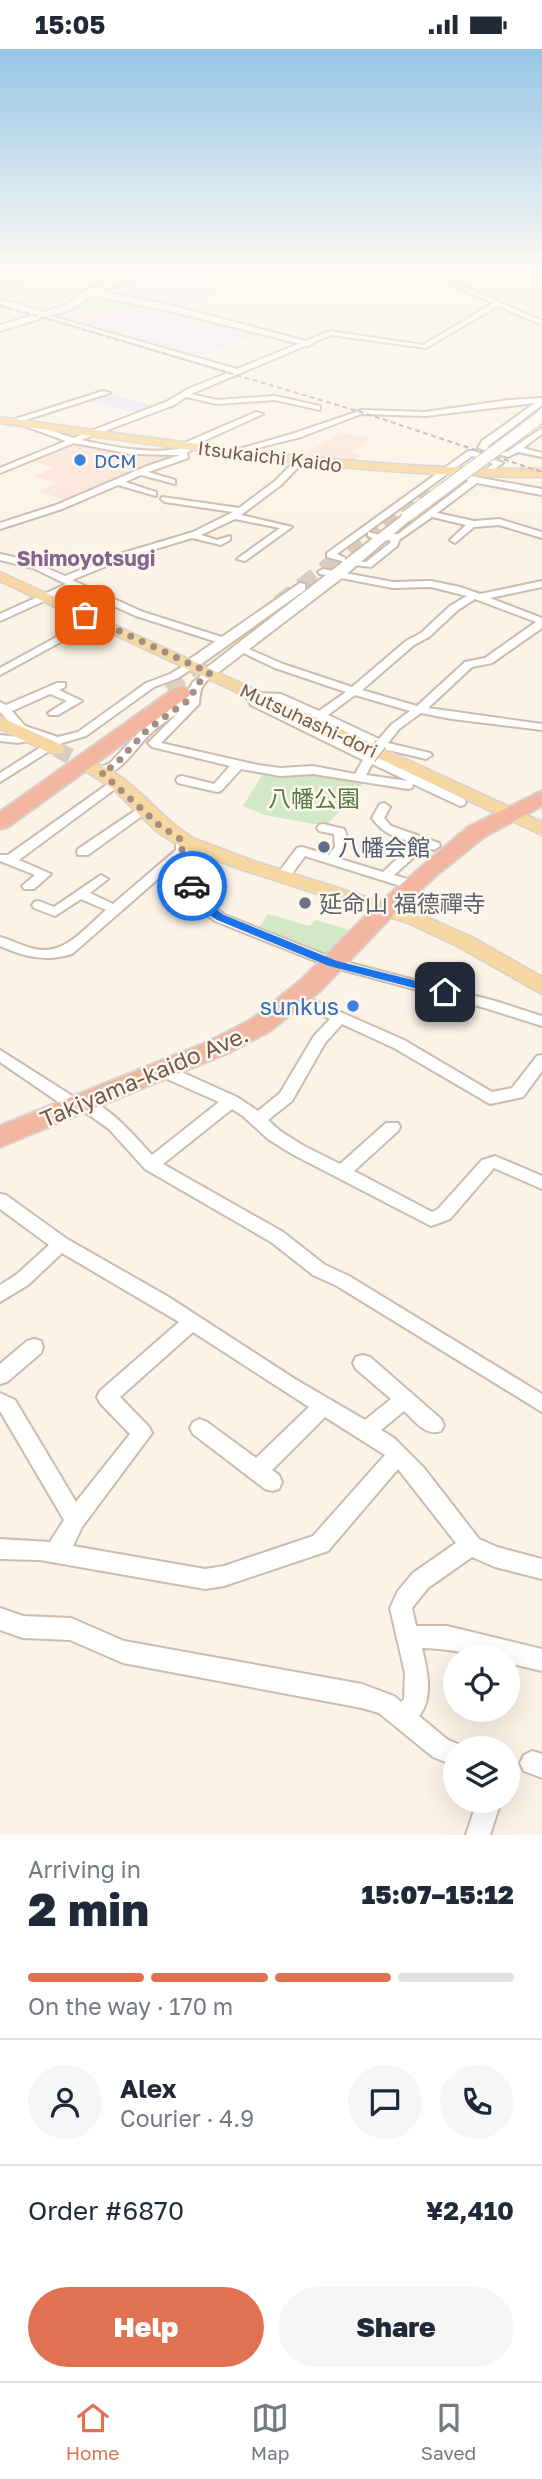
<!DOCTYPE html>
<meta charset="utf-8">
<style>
body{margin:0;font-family:"Golos Text","Noto Sans JP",sans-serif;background:#f6f6f7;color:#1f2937;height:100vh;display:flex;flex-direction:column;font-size:26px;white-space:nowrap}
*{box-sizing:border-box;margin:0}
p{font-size:23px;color:#747a83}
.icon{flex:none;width:38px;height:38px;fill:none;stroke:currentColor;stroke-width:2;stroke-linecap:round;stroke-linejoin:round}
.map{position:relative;height:1786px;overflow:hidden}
.side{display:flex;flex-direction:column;background:#fff;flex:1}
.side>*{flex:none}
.controls{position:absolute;left:443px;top:1596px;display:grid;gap:14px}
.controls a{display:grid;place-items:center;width:77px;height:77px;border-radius:50%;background:#fff;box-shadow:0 7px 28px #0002;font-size:35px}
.pin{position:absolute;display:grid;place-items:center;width:60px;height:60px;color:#fff;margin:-30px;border-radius:14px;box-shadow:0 4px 10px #0006}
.courier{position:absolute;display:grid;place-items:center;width:70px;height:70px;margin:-35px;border:5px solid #1a73e8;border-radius:50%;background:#fff;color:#222;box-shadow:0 2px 9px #0007}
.headline em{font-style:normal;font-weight:800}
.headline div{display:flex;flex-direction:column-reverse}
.headline{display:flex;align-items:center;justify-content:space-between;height:119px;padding:0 28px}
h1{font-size:46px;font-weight:800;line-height:52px}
.bar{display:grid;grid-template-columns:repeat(4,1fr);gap:10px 7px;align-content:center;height:84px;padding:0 28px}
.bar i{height:9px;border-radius:5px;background:#e0e1e3}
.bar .on{background:#e07251}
.bar p{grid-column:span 4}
.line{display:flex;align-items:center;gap:18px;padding:0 28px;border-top:2px solid #e0e1e3}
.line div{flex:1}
.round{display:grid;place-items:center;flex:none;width:74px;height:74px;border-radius:37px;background:#f6f6f7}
.cta{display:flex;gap:14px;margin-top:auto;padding:14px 28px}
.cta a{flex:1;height:80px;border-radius:42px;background:#e07251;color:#fff;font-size:28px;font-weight:800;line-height:80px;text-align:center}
.cta a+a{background:#f6f6f7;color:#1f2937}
.status{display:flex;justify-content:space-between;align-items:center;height:49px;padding:0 35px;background:#fff;direction:ltr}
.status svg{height:19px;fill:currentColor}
.tab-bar{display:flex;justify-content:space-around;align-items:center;height:98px;border-top:2px solid #e0e1e3;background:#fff;font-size:19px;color:#747a83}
.tab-bar a{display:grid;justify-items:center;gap:4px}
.tab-bar .on{color:#e07251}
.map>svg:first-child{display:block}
.commercial{fill:#fbe5db}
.education{fill:#f0e3f8}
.green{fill:#d3e9c5}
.building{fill:#f0d3bf;stroke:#e2baa0;stroke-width:2}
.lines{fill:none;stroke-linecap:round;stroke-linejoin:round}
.primary-tunnel{stroke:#d9cdc0;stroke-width:16;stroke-dasharray:16 8;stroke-linecap:butt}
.highway-tunnel-far1{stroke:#d9cdc0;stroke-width:15;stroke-dasharray:15 7;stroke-linecap:butt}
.highway-tunnel{stroke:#d9cdc0;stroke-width:18;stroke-dasharray:18 10;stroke-linecap:butt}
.street-casing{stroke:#cdbbad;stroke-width:4}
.secondary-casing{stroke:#cfbcaa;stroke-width:4}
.primary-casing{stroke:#d8d1cd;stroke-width:3}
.highway-casing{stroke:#d8d1cd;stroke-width:4}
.street{fill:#fff;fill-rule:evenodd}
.secondary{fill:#fff;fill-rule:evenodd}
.primary{fill:#f7d8a2;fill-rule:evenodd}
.highway{fill:#f3b6a0;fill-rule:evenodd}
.rail{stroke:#b6a5c5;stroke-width:2;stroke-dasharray:5 3.5;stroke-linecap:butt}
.street-bridge-casing{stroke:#cdbbad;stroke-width:13;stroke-linecap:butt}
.secondary-bridge-casing{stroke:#cfbcaa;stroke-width:13;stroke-linecap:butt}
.street-bridge{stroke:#fff;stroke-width:10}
.secondary-bridge{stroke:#fff;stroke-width:11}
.route{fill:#1a73e8}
.done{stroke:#a39082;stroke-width:7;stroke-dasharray:0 12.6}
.shop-dot{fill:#3f7fe0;stroke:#fef7ed;stroke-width:2.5}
.service-dot{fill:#5c6f8a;stroke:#fef7ed;stroke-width:2.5}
.worship-dot{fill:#6b7280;stroke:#fef7ed;stroke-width:2.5}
.labels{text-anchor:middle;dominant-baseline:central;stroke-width:5;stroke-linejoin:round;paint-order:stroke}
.far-street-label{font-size:19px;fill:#745b4c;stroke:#fef7ed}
.far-shop-label{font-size:19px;fill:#366cbe;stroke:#fef7ed;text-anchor:start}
.far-quarter-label{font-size:21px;font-weight:bold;fill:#826490;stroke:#fef7ed}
.park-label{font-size:23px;fill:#547944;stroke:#fef7ed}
.service-label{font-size:23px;fill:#4e5e75;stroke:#fef7ed;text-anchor:start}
.worship-label{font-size:23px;fill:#5b616d;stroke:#fef7ed;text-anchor:start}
.shop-label{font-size:23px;fill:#366cbe;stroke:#fef7ed;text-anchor:end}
.street-label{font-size:23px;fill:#745b4c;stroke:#fef7ed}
</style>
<div class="status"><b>15:05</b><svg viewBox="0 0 49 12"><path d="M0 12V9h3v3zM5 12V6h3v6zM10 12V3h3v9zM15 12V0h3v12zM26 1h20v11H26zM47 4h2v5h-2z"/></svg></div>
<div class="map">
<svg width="542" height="1786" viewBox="0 0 542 1786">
<rect width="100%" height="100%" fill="#fbf3e7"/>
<path class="commercial" d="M0 218H159L84 243 71 254 55 261 42 262 0 252Z
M512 219 542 222V263L511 252 488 249 457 235 470 234Z
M342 384 372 389 350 403 362 406 352 413 298 408Z
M75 394 94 397 182 407 69 452 39 442 56 434 35 427 54 418 29 411Z"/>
<path class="education" d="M160 222 239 236 180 259 101 243Z
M142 255 181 264 260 285 194 309 51 266 73 259 101 267Z
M110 345 128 350 155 357 136 364 89 351Z"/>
<path class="green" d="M93 246 142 255 101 267 73 259Z
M264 723 314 724 364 731 356 747 325 777 264 766 243 757Z
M268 865 310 877 316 871 350 881 324 908 257 882Z"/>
<path class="building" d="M0 218H36L58 223 0 238Z"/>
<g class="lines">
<path class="primary-tunnel" d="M56 700 93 719"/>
<path class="highway-tunnel-far1" d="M332 516 430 443"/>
<path class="highway-tunnel" d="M279 555 334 514
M166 638 208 607"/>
<g class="street-casing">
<path id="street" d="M425 218H431L445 229 542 272V276L498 257 426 299 331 286 191 345 217 351 275 347 320 357V361L275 351 217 355 186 348 174 356 81 391C114 398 151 406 184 399L181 397 182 395 256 363 263 365 188 399 191 401 187 404 188 409 148 423 175 431V435L141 426 125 433 156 443V447L118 436 62 460 0 480V474L56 456 147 417 180 406 131 405 74 394 0 424V419L66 392 22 376V372L73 389 168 352 188 340 230 323 43 267V265L237 320 330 282 423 296 493 254 441 231Z
M103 342 110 344 19 373 12 371Z
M542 349V356L487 398 507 403 542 379V385L523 399 542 404V408L518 403 508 408 478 399 482 392 535 354 425 367 361 365 301 388 229 406 225 404 295 384 362 361 425 363 509 351Z
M468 402H474L503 414 485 426 481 424 493 415 472 407 337 505 345 509V513L327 508V504Z
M298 409 305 411 281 436 241 466 292 478 245 512 237 510 280 479 235 470 201 486 217 491 230 487V491L221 496 192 489 129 508 72 531 143 563 228 590V594H220L136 567 73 539 0 572V565L66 535 33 519 0 511V505L28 511 65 527 123 504 193 483 233 463 165 453 161 450 162 448 239 459 275 432Z
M470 427 542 440V446L477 434 437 464 474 472 499 470 542 483V489L499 476 474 478 455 494 450 491 466 476 432 468 399 491 397 497 371 518 347 515V511L366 513 390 494V491L378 492 368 487V483L380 486 398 485 468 432 466 430Z
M323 520 393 533 431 532 460 538 480 545 542 532V538L490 549 542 569V579L492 614 472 618 428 659 542 675V681L452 670 421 664 399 680 388 694 430 704 432 706 426 710 384 700 275 650H258L464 750 466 753 464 756 460 757 413 735 412 739 408 740 313 725 280 727 241 720 221 742 217 743 178 734 176 731 178 728 182 727 214 735 230 717 152 698 148 694 178 664C168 671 158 677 150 685 135 699 120 728 97 726V720L110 714 144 678 185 648 193 633 210 620 215 623C202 638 201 634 199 655L161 694 258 716 280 719 313 717 355 725 363 711 251 656 243 642 248 639 255 644 281 645 319 662 346 643 275 619 235 600 240 597 244 598 283 615 352 638 406 592 421 584 450 557 467 547 431 538 393 539 320 525 318 523ZM475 550 536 573 485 609 465 613 417 657 362 641 414 596 429 588 458 561ZM355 646 410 662 391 676 379 690 328 666ZM372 715 408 732 366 726Z
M95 567 100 570 99 572 0 626V619Z
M192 612 196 613V617L178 629 154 638 86 687 62 694 0 733V724L49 693 34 687 33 691 18 694 0 692V686L18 688 29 686 17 681 0 663V653L6 656 57 634H65V638L59 641 82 652 58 666H50L48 664 67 652 50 645 12 662 25 677 58 688 78 683 146 634 170 625Z
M115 730 119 731 121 734 119 737 19 811 51 825 34 840H24L22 837 35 826 0 812V806H8Z
M384 754 390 758 384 769 391 777 439 794 440 797 434 801 425 798 394 826 417 833 419 836 417 839H407L305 807 288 830H278L276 827 297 799 302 798 329 806 335 798 334 785 319 782 317 779 319 776 323 775 344 780C350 792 346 800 340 810L383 823 414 794C395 787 384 786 372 769L380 755Z
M142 757 146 758 148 761 146 764 88 806H78L77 803 78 800Z
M182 787 188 791V801L194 808 200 840 206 853 225 866 338 911 495 952 542 967V977L485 959 328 917 215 872 193 855 186 840 182 809 72 905C45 913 25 908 0 897V888C11 891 20 896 31 899 63 909 84 880 106 861L81 850 55 867 34 859 32 856 34 853 39 852 54 858 101 826 108 830 90 844 113 855 176 801V791Z
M297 944 404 991 492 1043 512 1039 537 1007 542 1006V1022L523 1048 490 1055 394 999 342 975 325 994 292 1052 268 1071 280 1082 304 1097 340 1115 386 1074H398L400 1078 398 1082 354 1122 432 1163 438 1160 482 1111 495 1107 542 1127V1140L494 1119 450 1170 431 1177 292 1105 268 1090 243 1067 232 1060 163 1115 283 1183 325 1216 349 1227 542 1345V1363L337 1237 313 1226 271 1193 145 1120 109 1080 82 1061H70L0 1013V1001L77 1050C99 1044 138 1091 152 1106L219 1053 158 1026 156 1022 158 1018H170L237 1048 258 1062 280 1044 314 987 330 970 292 952 290 949 292 946Z
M0 1145 6 1146 67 1190 167 1247 295 1330 365 1371 391 1350 356 1320 353 1314 356 1308 363 1306 370 1308 441 1370 444 1376 441 1382C426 1388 415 1372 404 1362L381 1381 394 1389 424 1419 479 1490 497 1498 542 1510V1530L495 1518 472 1508 428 1539 412 1559 416 1577H447L542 1600V1622L508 1614V1608C478 1608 451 1599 422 1599 427 1620 434 1649 419 1667L448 1691 463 1697 465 1699H455V1717L433 1708 379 1664 362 1659 123 1614 70 1591 23 1589 0 1581V1559L23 1567 71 1569 124 1592 362 1635 394 1647 401 1653 404 1650 405 1624 390 1559 398 1542 413 1524 456 1494 398 1420 328 1502 224 1537 205 1540 40 1511 0 1510V1490L50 1493 64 1471 0 1362V1344L15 1351 76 1453 130 1385 100 1354 97 1348 100 1342 179 1273 62 1204 28 1236 0 1253V1236L16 1226 49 1196 0 1160ZM193 1283 309 1358 256 1409 207 1373 200 1370 193 1373 190 1379 193 1385 265 1440 272 1442 279 1440 282 1433 279 1426 272 1421 325 1368 385 1406 313 1487 224 1517 205 1520 73 1497 82 1478 152 1384 149 1378 120 1348Z
M34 1290 41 1292 43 1298 41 1304 7 1333 0 1335V1315L27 1292Z
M532 1702 542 1705V1729L524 1722 520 1714 524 1706Z
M477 1752H501L490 1786H466Z"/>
</g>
<g class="secondary-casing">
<path id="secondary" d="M157 218H168L100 242 178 258 313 294 308 297 178 264 92 246 72 260 0 282V276L34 266 0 256V250L44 263 66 256 87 241Z
M516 218 542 219V223Z
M407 463 411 464V470L342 529 215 626H205L203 623 205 620Z
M300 534 305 535V541L197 618H187L185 615 187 612Z"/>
</g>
<g class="primary-casing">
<path id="primary" d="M0 368C181 393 359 421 542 420V428C359 428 181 400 0 374Z
M0 523 542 773V786L0 532Z
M0 668 62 696 65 700 62 704H50L0 680Z
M93 714C130 723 160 771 195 790L251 811 422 866 472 888 542 928V945L457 897 408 874 237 819 181 798 156 782 112 739 87 723 84 719Z"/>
</g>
<g class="highway-casing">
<path id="highway" d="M182 637 192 643 189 647 8 778 0 780V763L175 639Z
M542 742V757L484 788 438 825 394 865 319 943 270 982 228 1004 0 1098V1077L210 992 252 970 301 931 378 855 468 778Z"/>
</g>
<use href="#street" class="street"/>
<use href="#secondary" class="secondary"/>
<use href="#primary" class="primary"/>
<use href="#highway" class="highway"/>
<path class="rail" d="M0 256 361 363 542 423"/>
<g class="street-bridge-casing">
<path id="street-bridge" d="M370 709 381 695"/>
</g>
<g class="secondary-bridge-casing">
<path id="secondary-bridge" d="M407 467 542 367"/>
</g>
<use href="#street-bridge" class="street-bridge"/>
<use href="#secondary-bridge" class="secondary-bridge"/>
</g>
<linearGradient id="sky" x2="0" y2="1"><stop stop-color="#96c5e6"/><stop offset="0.47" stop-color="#fdfaf4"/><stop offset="1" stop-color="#fdfaf4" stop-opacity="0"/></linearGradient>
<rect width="542" height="468" fill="url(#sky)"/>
<path class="route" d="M188 835H196L205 853 224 866 337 912 449 940 451 943 445 947 329 917 217 871 196 857 187 837Z"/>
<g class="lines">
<path class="done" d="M85 566 210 624 197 635 190 650 148 680 114 717 101 723 160 777 182 791V802L188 808 192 837"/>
</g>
<g class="shop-dot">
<circle cx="80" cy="411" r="7"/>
<circle cx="353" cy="957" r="7"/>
</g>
<circle class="service-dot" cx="324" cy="798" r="7"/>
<circle class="worship-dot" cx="305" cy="854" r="7"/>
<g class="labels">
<g class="far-street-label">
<text transform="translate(270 407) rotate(7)">Itsukaichi Kaido</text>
<text transform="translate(309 671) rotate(25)">Mutsuhashi-dori</text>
</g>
<g class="far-shop-label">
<text x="94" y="411">DCM</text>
</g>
<g class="far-quarter-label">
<text x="86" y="509">Shimoyotsugi</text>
</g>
<g class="park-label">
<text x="314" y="749">八幡公園</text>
</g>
<g class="service-label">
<text x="338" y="798">八幡会館</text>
</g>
<g class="worship-label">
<text x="319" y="854">延命山 福德禪寺</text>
</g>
<g class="shop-label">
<text x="339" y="957">sunkus</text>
</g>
<g class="street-label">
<text transform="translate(144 1027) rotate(-23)">Takiyama-kaido Ave.</text>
</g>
</g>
</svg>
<div class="controls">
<a><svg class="icon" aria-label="locate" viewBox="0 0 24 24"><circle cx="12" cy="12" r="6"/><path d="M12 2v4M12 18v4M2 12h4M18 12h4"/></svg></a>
<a><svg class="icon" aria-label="layers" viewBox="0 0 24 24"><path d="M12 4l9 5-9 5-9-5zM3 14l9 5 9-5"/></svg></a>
</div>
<div class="pin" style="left:85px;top:566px;background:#ea580c"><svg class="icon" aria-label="bag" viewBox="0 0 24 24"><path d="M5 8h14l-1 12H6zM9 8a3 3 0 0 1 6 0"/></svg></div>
<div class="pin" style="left:445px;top:943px;background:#1f2937"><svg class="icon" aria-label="home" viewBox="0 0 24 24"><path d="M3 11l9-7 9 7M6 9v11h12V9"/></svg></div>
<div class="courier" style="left:192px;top:837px"><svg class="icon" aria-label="car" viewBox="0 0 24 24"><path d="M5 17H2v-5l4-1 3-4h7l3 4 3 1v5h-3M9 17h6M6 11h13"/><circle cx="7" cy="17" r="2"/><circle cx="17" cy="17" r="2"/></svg></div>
</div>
<section class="side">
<div class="headline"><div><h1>2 min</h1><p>Arriving in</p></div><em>15:07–15:12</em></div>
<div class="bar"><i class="on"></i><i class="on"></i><i class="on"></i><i></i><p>On the way · 170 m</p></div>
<div class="line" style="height:126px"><a class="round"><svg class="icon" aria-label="person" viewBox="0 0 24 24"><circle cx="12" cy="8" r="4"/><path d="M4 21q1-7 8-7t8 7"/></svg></a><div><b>Alex</b><p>Courier · 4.9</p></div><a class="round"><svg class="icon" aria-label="chat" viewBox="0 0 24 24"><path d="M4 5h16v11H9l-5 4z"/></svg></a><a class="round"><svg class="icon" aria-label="phone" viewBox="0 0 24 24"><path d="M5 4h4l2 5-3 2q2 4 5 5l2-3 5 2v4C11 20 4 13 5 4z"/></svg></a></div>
<div class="line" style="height:91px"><div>Order #6870</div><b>¥2,410</b></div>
<div class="cta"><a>Help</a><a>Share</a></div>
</section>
<nav class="tab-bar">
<a class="on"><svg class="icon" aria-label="home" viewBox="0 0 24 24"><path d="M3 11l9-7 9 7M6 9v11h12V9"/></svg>Home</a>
<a><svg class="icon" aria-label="map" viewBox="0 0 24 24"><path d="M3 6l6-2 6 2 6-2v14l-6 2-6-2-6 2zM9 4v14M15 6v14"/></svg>Map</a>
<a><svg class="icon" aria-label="saved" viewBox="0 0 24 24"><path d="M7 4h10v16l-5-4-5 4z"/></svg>Saved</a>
</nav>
